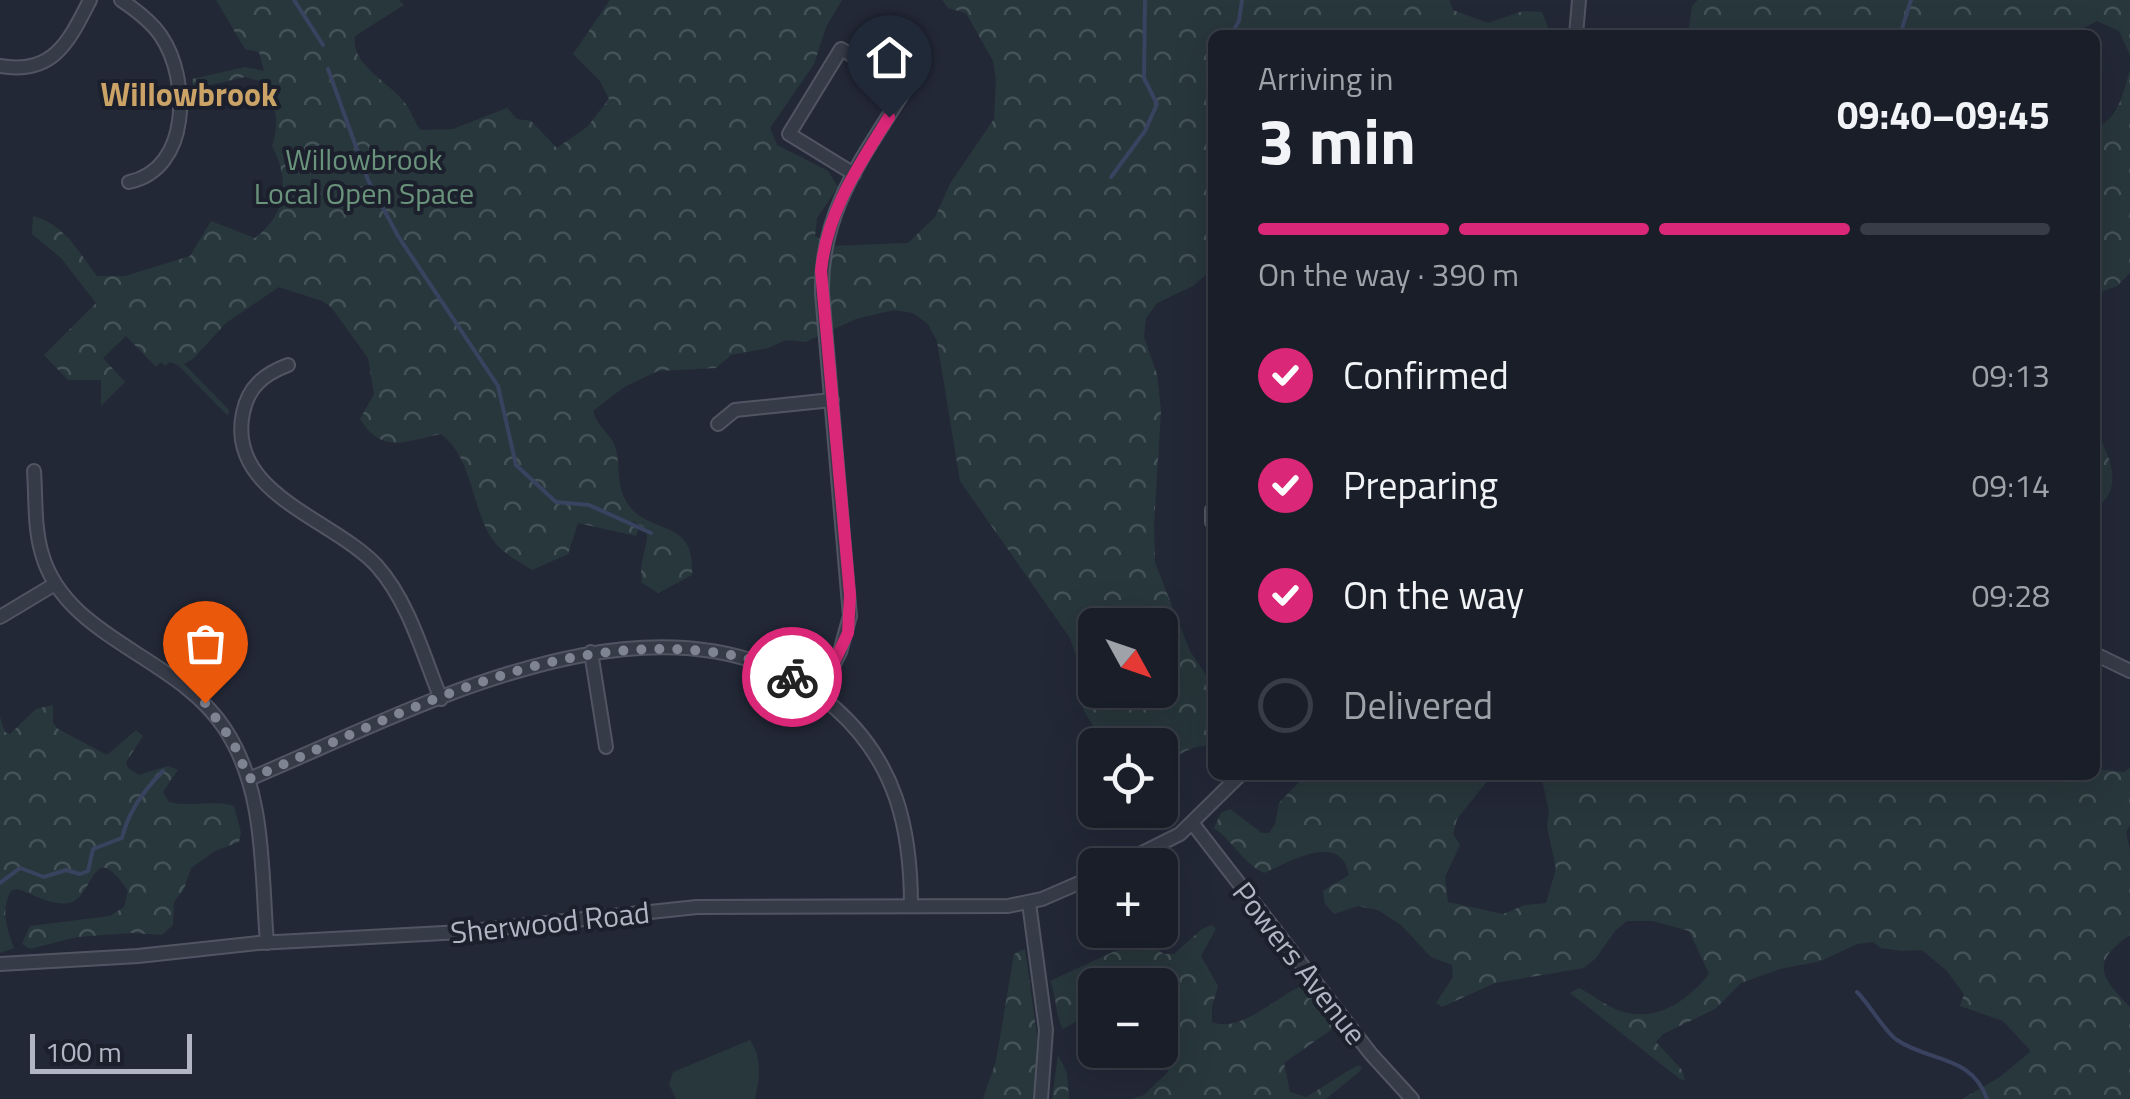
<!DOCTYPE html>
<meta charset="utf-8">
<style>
body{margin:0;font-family:"Titillium Web",sans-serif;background:#272b35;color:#f1f3f6;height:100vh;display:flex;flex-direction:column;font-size:38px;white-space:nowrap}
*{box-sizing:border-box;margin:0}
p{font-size:32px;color:#9fa2a8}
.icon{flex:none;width:55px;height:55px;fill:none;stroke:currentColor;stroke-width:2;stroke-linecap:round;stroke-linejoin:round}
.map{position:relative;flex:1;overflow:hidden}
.drawer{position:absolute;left:1208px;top:30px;width:892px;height:750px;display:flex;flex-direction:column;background:#1a1e29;border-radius:15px;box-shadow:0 10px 40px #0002,0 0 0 2px #383c46}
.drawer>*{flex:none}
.needle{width:65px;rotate:130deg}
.tools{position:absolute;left:1078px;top:608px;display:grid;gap:20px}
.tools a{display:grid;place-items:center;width:100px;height:100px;border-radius:15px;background:#1a1e29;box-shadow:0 10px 40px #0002,0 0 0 2px #383c46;font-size:50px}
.scale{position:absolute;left:30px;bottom:25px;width:162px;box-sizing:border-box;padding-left:10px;border:5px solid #b1b5c4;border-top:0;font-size:28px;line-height:35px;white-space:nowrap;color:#b1b5c4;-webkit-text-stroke:8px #1c202d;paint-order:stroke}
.pin{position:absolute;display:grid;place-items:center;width:85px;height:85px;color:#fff;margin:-102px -42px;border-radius:50% 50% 50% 0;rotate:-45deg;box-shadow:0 0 10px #0007}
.pin .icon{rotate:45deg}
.courier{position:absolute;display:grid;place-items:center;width:100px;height:100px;margin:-50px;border:8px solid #db2777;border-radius:50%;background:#fff;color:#222;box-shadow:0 2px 12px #0007}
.overview em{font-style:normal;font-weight:700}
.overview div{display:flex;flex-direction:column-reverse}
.overview{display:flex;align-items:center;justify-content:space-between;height:170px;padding:0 50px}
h1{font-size:65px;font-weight:700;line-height:75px}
.bar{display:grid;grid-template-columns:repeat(4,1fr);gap:15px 10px;align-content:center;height:120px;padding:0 50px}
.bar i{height:12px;border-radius:8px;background:#383c46}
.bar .selected{background:#db2777}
.bar p{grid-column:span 4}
ol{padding:0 50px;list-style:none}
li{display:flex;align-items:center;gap:30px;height:110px}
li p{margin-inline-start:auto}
li .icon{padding:10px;border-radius:50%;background:#db2777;color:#fff;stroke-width:4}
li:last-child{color:#9fa2a8}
li i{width:55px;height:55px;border:5px solid #383c46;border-radius:50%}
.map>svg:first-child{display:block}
.forest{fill:url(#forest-crowns);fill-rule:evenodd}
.garden{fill:#28373c}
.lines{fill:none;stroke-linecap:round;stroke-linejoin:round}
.stream{stroke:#394360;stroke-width:4}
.street-casing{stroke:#515563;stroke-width:16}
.street{stroke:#363b48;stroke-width:12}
.done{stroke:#7f8493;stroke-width:10;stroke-dasharray:0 18}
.route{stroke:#db2777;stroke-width:12}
.labels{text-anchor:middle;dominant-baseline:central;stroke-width:8;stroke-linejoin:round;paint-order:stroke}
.park-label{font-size:30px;fill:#6a937b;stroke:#1c202d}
.street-label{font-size:30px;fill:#b1b5c4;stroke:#1c202d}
.neighbourhood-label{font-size:32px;font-weight:bold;fill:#cba366;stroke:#1c202d}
</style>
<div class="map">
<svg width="2130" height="1099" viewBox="0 0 2130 1099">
<defs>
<pattern id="forest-crowns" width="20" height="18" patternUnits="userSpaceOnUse" patternTransform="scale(2.5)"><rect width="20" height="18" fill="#28373c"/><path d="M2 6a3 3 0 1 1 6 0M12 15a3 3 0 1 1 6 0" fill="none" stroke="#455257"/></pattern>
</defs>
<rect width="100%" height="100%" fill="#232837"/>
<path class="forest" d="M216 0H399L404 5 355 36C350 65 390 82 405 103 412 112 414 122 421 130L453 129 507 108 517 119 531 121 557 148 587 127 609 99 600 81 573 54 610 0H842L826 27 814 64 770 128 777 145 828 171 838 187 817 218 815 236 832 246 908 243 935 217 951 182 994 119 996 80 993 61 966 13 948 8 942 0H1449L1453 10 1488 23 1523 11 1542 12 1551 35H1212V275L1207 274 1193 286 1157 303 1146 318 1144 337 1157 374 1161 411 1154 525 1155 563 1190 651 1212 684V746C1190 744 1177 756 1160 769V745H1122L1094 727 1084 711 1080 693 1082 674 1070 638 960 481 937 341 928 324 913 313 894 310 856 319 805 342 786 340 768 348 731 355 716 368 658 371 624 387 593 411C599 430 608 431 614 444 621 460 616 483 625 499 645 538 696 514 692 575L658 593 642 583C638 562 648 550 647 529L632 521 638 530 636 536 578 523 568 554 532 570C517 560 498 551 489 534 471 502 472 458 441 434 406 441 383 455 360 419L374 394 368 358 331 307 322 301 279 287 226 323 194 358 184 364 229 410 228 416 179 366 170 362 165 366 161 362 156 367 126 336 103 358 125 382 101 406V380H68L44 355 96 303 61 258 32 234 33 216C64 224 78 251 97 276H125L190 256 211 221 255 238C287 214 290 180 272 146 280 124 276 102 263 82L245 77 193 89 192 79 245 67 264 71 259 52 245 49ZM1095 625H1160V690H1095Z
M1698 0H2130V55L2119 31 2097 21 2071 35H1688L1692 6Z
M2130 70V273L2117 286 2095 294V128C2119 119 2123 93 2130 70Z
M2095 428C2106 450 2124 482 2102 503 2100 478 2095 454 2095 428Z
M53 705V723L58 729 107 755 136 730 143 736 126 762 128 768 139 775 168 766 178 770 163 792 169 802C191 808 215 799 234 806L241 833 239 842 215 851 191 868 184 889 174 902 173 925 162 935 131 933 77 937 30 949 22 944 30 926 110 916 124 907 128 891C92 837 95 893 72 902 54 908 34 894 17 889L11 891C0 910 7 929 14 948L0 953V717L5 732 10 734 36 709Z
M2130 768V825L2126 832 2130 851V935C2090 962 2100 977 2130 1007V1099H1962L2000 1077 2030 1052 2029 1049 2003 1021 1960 1006 1964 994 1946 970 1922 950 1903 951 1881 948 1873 942 1857 944 1821 961 1780 969 1741 983 1715 1009 1663 1034 1656 1042 1682 1070 1685 1080 1680 1079 1570 993 1579 988C1595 996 1611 1010 1628 1013 1661 1020 1690 998 1709 974L1689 931 1653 921H1627L1615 931 1596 958 1584 968 1495 983 1442 1007 1436 1003 1453 977 1452 965 1431 957 1401 925 1378 910 1358 906 1334 914 1325 904 1323 891 1349 875C1340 829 1287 864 1264 873 1243 863 1233 841 1214 828L1221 813 1230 809 1262 833H1269L1275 824 1279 803 1306 775H1492L1457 819 1453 834 1460 845 1445 877 1448 902 1503 914 1525 905 1546 903 1556 869 1547 826 1549 811 1541 775H2095V769L2124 772Z
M1212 925 1216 929 1201 956 1218 986 1212 1007V1022C1241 1034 1278 995 1302 986L1335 1027 1284 1063 1290 1092 1306 1097 1358 1065 1362 1068 1360 1071 1326 1099H1132L1144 1095 1168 1072 1167 1025 1160 1018V985H1095V1011L1063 1029C1055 1015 1057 997 1050 981L1115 951 1147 943 1164 954H1174L1202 929Z
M1025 949 1037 1035 1034 1099H983L996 1061 1014 954Z
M1058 1055 1067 1073 1069 1099H1052Z"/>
<path class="garden" d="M750 1040C762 1058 760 1077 755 1099H676L669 1084 673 1072Z"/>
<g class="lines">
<path class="stream" d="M294 0 323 45
M1231 35 1239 21 1242 0
M1900 35 1911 0
M328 69 368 180 398 236 498 386 516 465 556 502 589 505 651 533
M1111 177 1145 131 1157 104 1144 78 1145 0
M0 883 20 868 44 877 66 870 80 874 88 871 93 849 122 838C128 812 144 790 163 771
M1857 992C1871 1006 1884 1031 1897 1040 1929 1062 1972 1055 1987 1099"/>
<g class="street-casing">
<path id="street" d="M121 0C136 10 151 21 161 36 190 79 191 169 129 182
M1576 35 1579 0
M0 66C54 75 69 41 90 0
M288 365C264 374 248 387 243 413 226 494 334 519 377 566 409 602 423 655 441 699
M718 424 735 410 832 400
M34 471C36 498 34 528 42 554 66 639 178 656 225 729 266 791 261 871 267 943
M1212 510V522
M0 617 55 584
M591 652 606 747
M2095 654 2130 671
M819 694 840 652 850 616 822 293C820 210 865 155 906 88L841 49 789 134 854 174
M249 779C414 710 672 565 835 708 896 762 911 828 911 906
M1193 824 1371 1054 1412 1099
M1118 865 1180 834 1240 775
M1029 903 1046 1030 1041 1099
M0 964 138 956 258 943 462 932 697 907 1008 906 1042 899 1095 876"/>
</g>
<use href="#street" class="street"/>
</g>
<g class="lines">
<path class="done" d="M205 703 233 742 249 779C390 720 533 639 690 650 724 652 762 659 792 677"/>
<path class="route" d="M792 677 819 694 848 633 850 595 821 271C827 211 858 167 889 117"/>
</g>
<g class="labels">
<g class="park-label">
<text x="364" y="159">Willowbrook<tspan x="364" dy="34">Local Open Space</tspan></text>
</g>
<g class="street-label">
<text transform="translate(550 922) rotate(-6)">Sherwood Road</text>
<text transform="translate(1300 963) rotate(52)">Powers Avenue</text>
</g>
<g class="neighbourhood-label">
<text x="189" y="94">Willowbrook</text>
</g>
</g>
</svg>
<div class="tools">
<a><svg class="needle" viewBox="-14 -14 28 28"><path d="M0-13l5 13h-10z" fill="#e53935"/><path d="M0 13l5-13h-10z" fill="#9fa2a8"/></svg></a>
<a><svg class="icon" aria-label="locate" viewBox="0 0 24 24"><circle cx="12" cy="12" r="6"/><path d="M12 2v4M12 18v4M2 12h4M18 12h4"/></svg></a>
<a>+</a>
<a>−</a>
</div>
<div class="scale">100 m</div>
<div class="pin" style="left:205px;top:703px;background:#ea580c"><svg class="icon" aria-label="bag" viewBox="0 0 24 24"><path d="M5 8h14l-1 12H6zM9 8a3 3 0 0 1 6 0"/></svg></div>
<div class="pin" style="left:889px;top:117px;background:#1f2937"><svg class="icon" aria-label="home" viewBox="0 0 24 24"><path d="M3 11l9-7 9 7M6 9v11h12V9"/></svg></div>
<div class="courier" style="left:792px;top:677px"><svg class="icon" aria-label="bike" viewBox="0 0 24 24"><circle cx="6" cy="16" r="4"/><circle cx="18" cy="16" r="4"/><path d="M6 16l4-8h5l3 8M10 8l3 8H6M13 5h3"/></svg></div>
<section class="drawer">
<div class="overview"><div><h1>3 min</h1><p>Arriving in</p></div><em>09:40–09:45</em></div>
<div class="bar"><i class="selected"></i><i class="selected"></i><i class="selected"></i><i></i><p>On the way · 390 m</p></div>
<ol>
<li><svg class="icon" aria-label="check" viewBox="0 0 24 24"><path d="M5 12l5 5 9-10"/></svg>Confirmed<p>09:13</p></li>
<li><svg class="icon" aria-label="check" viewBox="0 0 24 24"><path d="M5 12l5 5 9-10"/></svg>Preparing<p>09:14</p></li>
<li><svg class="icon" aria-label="check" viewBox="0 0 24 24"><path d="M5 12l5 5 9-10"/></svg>On the way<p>09:28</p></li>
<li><i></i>Delivered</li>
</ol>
</section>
</div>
